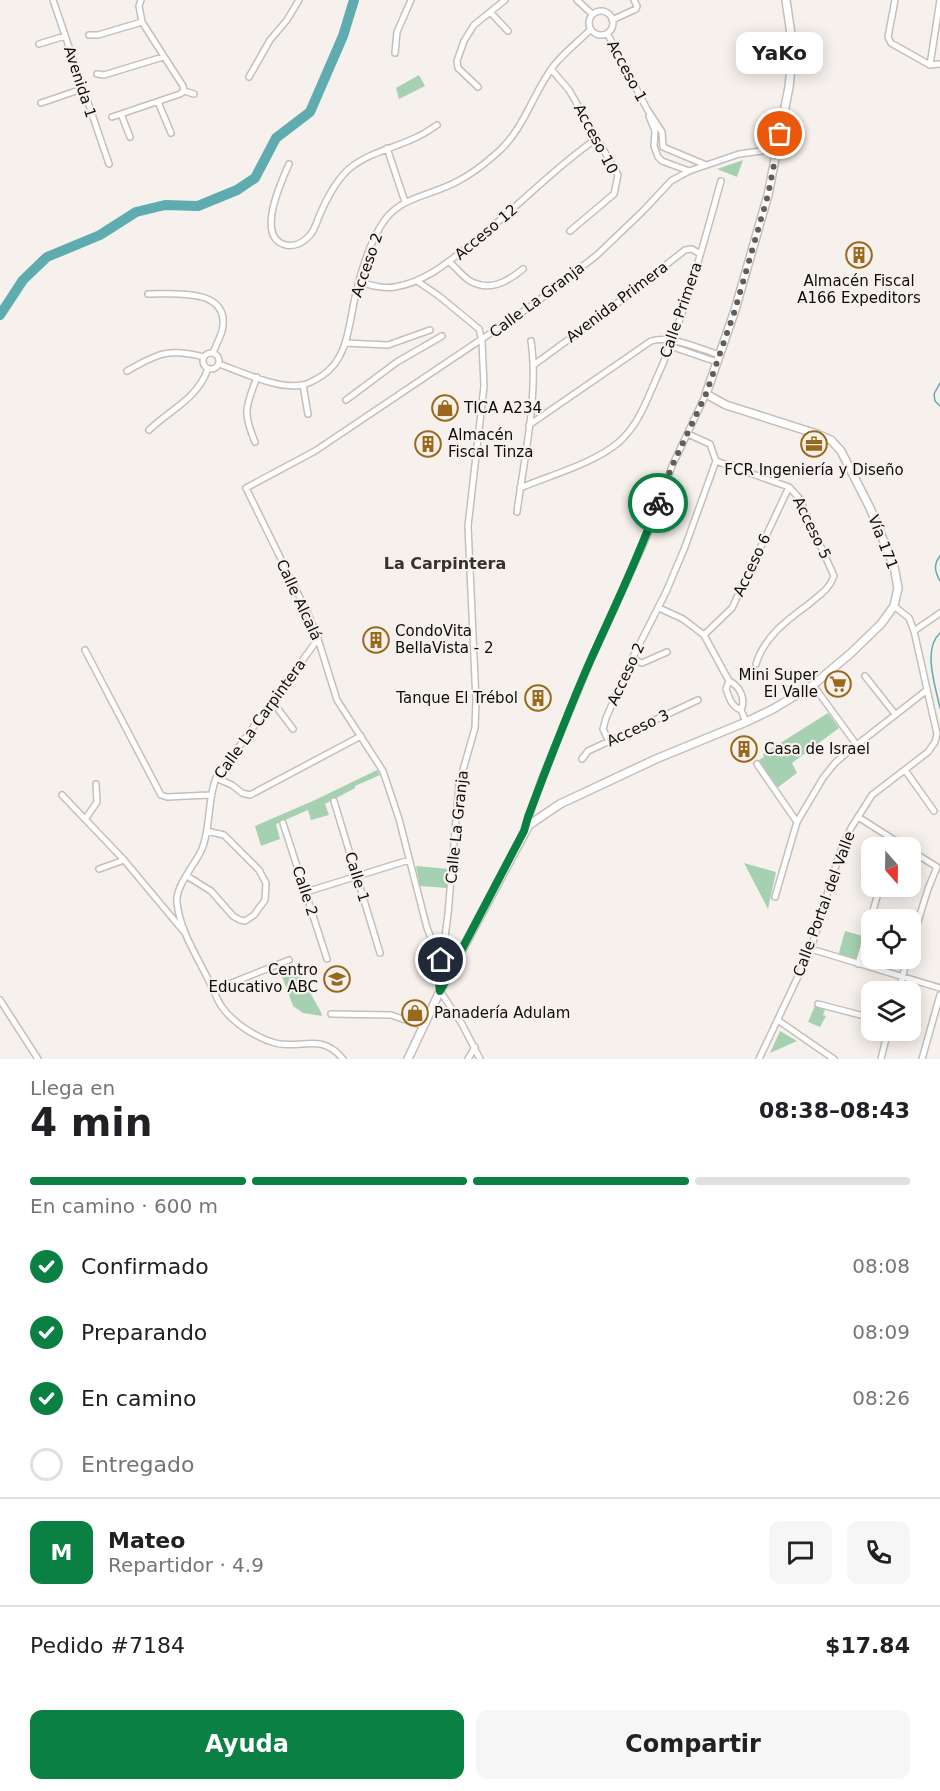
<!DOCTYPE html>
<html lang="es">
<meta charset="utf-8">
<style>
body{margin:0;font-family:"DejaVu Sans",sans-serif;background:#f6f6f6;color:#202124;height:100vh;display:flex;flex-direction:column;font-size:22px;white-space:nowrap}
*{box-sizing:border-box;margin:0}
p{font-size:20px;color:#757577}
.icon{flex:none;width:33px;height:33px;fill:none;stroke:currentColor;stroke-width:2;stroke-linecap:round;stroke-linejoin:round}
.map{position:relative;height:1059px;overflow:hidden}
.sheet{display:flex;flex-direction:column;background:#fff;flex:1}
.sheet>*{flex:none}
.needle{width:39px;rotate:160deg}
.buttons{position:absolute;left:861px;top:837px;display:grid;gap:12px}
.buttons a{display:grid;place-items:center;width:60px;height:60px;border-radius:12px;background:#fff;box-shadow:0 3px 15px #0003;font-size:30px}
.pin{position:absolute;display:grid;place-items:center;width:51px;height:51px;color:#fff;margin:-26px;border:3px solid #fff;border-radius:50%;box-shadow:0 2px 6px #0007}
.courier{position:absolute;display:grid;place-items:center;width:60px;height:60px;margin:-30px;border:4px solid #0b8043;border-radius:50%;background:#fff;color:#222;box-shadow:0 2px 8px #0007}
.bubble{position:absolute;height:42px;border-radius:12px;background:#fff;box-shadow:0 3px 15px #0003;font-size:20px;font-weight:800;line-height:42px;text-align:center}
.head em{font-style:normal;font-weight:800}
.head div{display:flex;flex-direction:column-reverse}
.head{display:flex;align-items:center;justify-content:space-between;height:102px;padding:0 30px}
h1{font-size:39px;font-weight:800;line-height:45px}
.bar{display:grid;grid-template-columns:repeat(4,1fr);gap:9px 6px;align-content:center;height:72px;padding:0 30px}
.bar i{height:8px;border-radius:4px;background:#e0e0e0}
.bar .on{background:#0b8043}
.bar p{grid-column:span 4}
.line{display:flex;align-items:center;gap:15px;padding:0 30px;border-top:2px solid #e0e0e0}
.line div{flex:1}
.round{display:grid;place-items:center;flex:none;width:63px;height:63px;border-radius:12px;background:#f6f6f6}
ol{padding:0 30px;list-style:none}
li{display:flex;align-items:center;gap:18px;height:66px}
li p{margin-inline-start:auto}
li .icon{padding:6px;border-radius:50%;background:#0b8043;color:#fff;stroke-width:4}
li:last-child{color:#757577}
li i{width:33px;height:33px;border:3px solid #e0e0e0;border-radius:50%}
.button{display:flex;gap:12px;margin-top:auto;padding:12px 30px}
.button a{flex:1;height:69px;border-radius:12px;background:#0b8043;color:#fff;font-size:24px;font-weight:800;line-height:69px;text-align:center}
.button a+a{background:#f6f6f6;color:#202124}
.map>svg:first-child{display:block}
.green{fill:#a5d1b2}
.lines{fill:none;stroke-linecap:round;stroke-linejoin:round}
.stream{stroke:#5facb0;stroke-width:1.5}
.river{stroke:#5facb0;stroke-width:10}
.minor-casing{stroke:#c4bfba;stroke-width:8}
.secondary-casing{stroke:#c4bfba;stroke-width:10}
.minor{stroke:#fff;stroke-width:5}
.secondary{stroke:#fff;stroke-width:7}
.done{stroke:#605d5a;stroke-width:6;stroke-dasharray:0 10.8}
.route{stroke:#0b8043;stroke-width:8}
.labels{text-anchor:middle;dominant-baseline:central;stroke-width:4.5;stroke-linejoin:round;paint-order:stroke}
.street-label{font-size:15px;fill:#0e0d0b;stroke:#f7f1ed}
.poi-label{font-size:15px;fill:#0e0d0b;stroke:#f7f1ed;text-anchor:start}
.neighbourhood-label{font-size:16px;font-weight:bold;fill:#35312d;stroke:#f7f1ed}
</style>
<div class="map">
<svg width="940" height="1059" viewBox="0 0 940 1059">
<rect width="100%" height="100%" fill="#f7f1ed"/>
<path class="green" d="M419 75 425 86 399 99 396 88Z
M743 160 737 177 717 169Z
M828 713 839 728 792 763 797 773 777 788 759 760 764 757 763 754Z
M377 770 380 775 355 786V788L325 804 329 815 311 820 308 810 276 824 280 839 261 846 255 826 315 800Z
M744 863 776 872 768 909Z
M416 866 449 869 447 888 420 886Z
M845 931 863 936 856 961 838 956Z
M295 966 321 1012 322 1016 303 1013 293 1006 280 971Z
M815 1006 825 1010 823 1015 826 1016 820 1027 808 1022Z
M780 1031 797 1041 770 1053Z"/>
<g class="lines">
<path class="stream" d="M940 383 934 394 935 401 940 406
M940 556C933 565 935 572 940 581
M940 633C922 649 936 688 940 708"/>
<path class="river" d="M0 315 23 280 47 257 100 235 136 212 165 205 198 206 237 190 255 178 276 138 310 112 343 36 354 0"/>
<g class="minor-casing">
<path id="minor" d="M53 0 109 164
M141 0 139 6 142 22 183 86 184 91 194 94
M577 0 592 14
M895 0 888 37 891 43 930 65 940 64
M589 23a12 12 0 1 1 24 0a12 12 0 1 1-24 0Z
M491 13 508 31
M612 20 636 9 637 6 634 0
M607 33 647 109 662 132 663 147 706 165
M89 35H98L142 22
M39 44 65 36
M395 53 397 32 411 0
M930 65 940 0
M551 69 569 90 618 175 614 194 570 231
M97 74 104 75 163 57
M249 77 270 40 287 20 299 0
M478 87 458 68 457 61 464 41 474 25 505 0
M158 102 171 133
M41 103 82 89
M121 114 130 137
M649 116 655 131 654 146 658 157 662 161 689 171
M112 117 180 94 184 91
M387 148 405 202
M289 164C281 182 255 238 286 245 295 247 304 242 310 235 315 230 317 221 320 214 327 198 336 180 350 168 370 152 395 148 417 137 424 134 431 129 437 125
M449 262C456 267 463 277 470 281 490 292 507 282 523 269
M417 281 439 296 479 329 482 341 484 386 468 526 476 701 475 728 459 784 448 914 439 982 440 991 462 1024 480 1059
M359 282C371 285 382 289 395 287 425 282 447 263 470 245 514 211 551 170 596 139
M148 294C173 294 232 287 222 331 220 338 216 345 213 353
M345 343 388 345 430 330
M670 346 717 362
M203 361a8 8 0 1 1 16 0a8 8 0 1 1-16 0Z
M219 364C242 372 279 390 302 385 309 384 317 379 323 375 349 358 349 321 356 293 361 272 368 248 379 229 397 195 428 198 458 181 472 174 487 162 498 152 525 128 533 92 555 64 565 52 579 41 591 29
M535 364 606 312 685 250 692 249 700 254
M127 371C158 353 169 348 204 357
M303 385 308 414
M346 400 397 362 442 336
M529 425 651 341C672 335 699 349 720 355
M149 430C172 408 196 400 208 369
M688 434 710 444 716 461
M255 442C242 411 246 407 257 377
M520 488C551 475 595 463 619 442 637 426 645 405 654 384 684 319 702 249 721 181
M517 512C524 459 539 393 531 341
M659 608 683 619 704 635 729 681C740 686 746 699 741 710
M914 631 940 613
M704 635 732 608 789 487
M318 639 216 778C207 801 211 827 202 849 195 865 175 886 177 903 180 931 198 958 210 983 214 991 217 1000 222 1007 233 1023 257 1038 275 1043 302 1050 321 1032 343 1059
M85 650 161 795 167 797 210 795
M632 659 642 663 667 652
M865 676 895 714
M729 681 726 689C729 698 732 707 741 710L746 722
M813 685 856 744
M272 701 293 729
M609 742 603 729 606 718 632 659 666 592 685 547 716 461 789 487 799 498 834 576C829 590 819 595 809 604 787 620 764 637 756 664
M582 759 588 751 698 700
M757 764 797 822
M905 770 934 811
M216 778 232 785 242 793 250 795 361 736
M62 795 124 860 185 933
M334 801 380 953
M858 817 907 848
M86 818 97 802 96 784
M283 823 327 959
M525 829 542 778 590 662 647 536 672 466 706 394
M910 850 937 867 928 889 910 947
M99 869 124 860
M187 876 211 891 233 916 240 920 245 921 254 915 265 900 266 883 259 870 224 835 207 831
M306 892 409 860
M775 897 797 822 823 778 835 763 849 751 927 690
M811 949 940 988
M858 964 880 886
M440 973 436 950 427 928 399 819 383 771 337 700 318 639 308 614 246 488 315 451 534 304 597 255 643 211 671 181 689 171 739 154 776 149
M214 990 289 960
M899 992 907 958
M0 1000 38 1059
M818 1004 872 1018
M331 1014 391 1015 423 1026
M779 1021 834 1059
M468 1059 475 1047
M759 1059 811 949 831 881 842 847 851 828 872 795 928 752 935 742 937 734 914 631 909 618 894 606
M881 1059 888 1030
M922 1059 940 995"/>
</g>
<g class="secondary-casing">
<path id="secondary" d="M408 1059 440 991 529 825 560 804 656 759 746 722 773 709 813 685 851 653 881 624 894 606 898 588 894 566 870 508 841 451 831 440 817 434 726 405 706 394 735 310 768 195 789 87 792 58V41L786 0"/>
</g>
<use href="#minor" class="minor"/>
<use href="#secondary" class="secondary"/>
</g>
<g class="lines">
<path class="done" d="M658 503 672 466 706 394 735 310 768 195 780 134"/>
<path class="route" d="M441 960 439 982 440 991 524 831 528 817C548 764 568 711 591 659 614 608 639 557 658 503"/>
</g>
<defs>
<g id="building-ring" transform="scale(1.35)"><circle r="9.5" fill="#f7f1ed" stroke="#99681b" stroke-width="1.5"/><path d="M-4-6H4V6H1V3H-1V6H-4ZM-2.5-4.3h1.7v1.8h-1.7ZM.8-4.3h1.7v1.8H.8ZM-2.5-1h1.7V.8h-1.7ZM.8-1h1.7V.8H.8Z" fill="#99681b"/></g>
<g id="shop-ring" transform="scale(1.35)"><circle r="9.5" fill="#f7f1ed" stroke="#99681b" stroke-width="1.5"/><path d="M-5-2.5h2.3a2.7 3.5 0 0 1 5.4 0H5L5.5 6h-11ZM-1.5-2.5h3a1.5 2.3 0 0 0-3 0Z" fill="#99681b"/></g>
<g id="office-ring" transform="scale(1.35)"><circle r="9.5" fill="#f7f1ed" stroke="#99681b" stroke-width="1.5"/><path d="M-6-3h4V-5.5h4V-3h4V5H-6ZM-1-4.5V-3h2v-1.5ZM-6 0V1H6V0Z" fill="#99681b"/></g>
<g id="supermarket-ring" transform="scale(1.35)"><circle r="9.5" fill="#f7f1ed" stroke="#99681b" stroke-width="1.5"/><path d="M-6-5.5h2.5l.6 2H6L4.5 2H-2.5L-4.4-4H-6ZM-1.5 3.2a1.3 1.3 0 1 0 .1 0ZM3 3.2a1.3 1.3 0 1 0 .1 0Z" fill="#99681b"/></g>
<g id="school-ring" transform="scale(1.35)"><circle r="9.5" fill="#f7f1ed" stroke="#99681b" stroke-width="1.5"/><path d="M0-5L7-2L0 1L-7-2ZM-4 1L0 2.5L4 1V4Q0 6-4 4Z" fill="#99681b"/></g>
</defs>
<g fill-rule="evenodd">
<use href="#building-ring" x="859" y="255"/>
<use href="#shop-ring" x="445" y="408"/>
<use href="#building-ring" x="428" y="444"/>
<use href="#office-ring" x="814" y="444"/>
<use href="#building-ring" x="376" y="640"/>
<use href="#supermarket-ring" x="838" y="684"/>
<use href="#building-ring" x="538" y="698"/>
<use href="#building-ring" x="744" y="749"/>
<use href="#school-ring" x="337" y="979"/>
<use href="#shop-ring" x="415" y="1013"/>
</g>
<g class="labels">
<g class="street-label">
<text transform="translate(627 71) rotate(62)">Acceso 1</text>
<text transform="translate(80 82) rotate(72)">Avenida 1</text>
<text transform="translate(596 139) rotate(62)">Acceso 10</text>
<text transform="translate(486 232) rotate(-40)">Acceso 12</text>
<text transform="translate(367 265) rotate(-71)">Acceso 2</text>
<text transform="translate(537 300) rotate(-37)">Calle La Granja</text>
<text transform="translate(617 302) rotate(-37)">Avenida Primera</text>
<text transform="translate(681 310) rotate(-71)">Calle Primera</text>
<text transform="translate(812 528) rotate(64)">Acceso 5</text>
<text transform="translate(883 542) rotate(69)">Vía 171</text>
<text transform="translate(752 565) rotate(-65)">Acceso 6</text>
<text transform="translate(299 600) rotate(65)">Calle Alcalá</text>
<text transform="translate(626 674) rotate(-65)">Acceso 2</text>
<text transform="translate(260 719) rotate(-54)">Calle La Carpintera</text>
<text transform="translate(638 728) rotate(-25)">Acceso 3</text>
<text transform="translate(457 827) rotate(-84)">Calle La Granja</text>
<text transform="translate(357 877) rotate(73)">Calle 1</text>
<text transform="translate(305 891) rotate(72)">Calle 2</text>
<text transform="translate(824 904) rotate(-70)">Calle Portal del Valle</text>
</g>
<g class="poi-label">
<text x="859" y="281" text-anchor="middle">Almacén Fiscal<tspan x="859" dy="17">A166 Expeditors</tspan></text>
<text x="464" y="408">TICA A234</text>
<text x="448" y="435">Almacén<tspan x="448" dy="17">Fiscal Tinza</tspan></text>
<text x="814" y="470" text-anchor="middle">FCR Ingeniería y Diseño</text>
<text x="395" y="631">CondoVita<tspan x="395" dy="17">BellaVista - 2</tspan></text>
<text x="818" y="675" text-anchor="end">Mini Super<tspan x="818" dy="17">El Valle</tspan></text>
<text x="518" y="698" text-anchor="end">Tanque El Trébol</text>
<text x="764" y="749">Casa de Israel</text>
<text x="318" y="970" text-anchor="end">Centro<tspan x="318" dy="17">Educativo ABC</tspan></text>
<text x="434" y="1013">Panadería Adulam</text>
</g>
<g class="neighbourhood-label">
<text x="445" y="563">La Carpintera</text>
</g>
</g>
</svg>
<div class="buttons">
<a><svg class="needle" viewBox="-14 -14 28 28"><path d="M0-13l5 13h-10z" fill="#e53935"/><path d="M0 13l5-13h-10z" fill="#757577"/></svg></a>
<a><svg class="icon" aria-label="locate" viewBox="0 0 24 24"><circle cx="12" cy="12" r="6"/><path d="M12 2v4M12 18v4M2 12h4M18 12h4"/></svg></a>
<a><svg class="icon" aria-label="layers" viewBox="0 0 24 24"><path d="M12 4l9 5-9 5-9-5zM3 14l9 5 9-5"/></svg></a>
</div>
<div class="pin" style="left:780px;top:134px;background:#ea580c"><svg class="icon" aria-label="bag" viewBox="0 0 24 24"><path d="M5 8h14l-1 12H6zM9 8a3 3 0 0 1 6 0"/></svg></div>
<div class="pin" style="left:441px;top:960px;background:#1f2937"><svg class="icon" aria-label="home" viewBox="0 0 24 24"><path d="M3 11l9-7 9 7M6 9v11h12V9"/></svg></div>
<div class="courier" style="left:658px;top:503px"><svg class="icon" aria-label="bike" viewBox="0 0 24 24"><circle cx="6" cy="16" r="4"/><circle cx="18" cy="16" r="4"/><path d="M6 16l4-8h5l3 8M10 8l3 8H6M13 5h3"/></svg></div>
<div class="bubble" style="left:736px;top:32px;width:87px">YaKo</div>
</div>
<section class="sheet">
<div class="head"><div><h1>4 min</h1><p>Llega en</p></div><em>08:38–08:43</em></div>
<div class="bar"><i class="on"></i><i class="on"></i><i class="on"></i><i></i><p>En camino · 600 m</p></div>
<ol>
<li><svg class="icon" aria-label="check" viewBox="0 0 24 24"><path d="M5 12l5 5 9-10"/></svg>Confirmado<p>08:08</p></li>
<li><svg class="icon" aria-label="check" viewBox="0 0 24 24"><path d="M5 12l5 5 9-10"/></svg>Preparando<p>08:09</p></li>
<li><svg class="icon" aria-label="check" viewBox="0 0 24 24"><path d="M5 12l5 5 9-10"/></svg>En camino<p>08:26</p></li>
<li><i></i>Entregado</li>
</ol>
<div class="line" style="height:108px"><b class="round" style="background:#0b8043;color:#fff">M</b><div><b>Mateo</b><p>Repartidor · 4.9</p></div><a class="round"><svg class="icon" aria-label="chat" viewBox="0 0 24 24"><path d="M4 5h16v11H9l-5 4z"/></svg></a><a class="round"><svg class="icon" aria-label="phone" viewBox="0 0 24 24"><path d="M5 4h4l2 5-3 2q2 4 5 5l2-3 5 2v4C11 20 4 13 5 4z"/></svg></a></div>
<div class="line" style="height:78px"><div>Pedido #7184</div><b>$17.84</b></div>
<div class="button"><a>Ayuda</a><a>Compartir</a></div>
</section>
